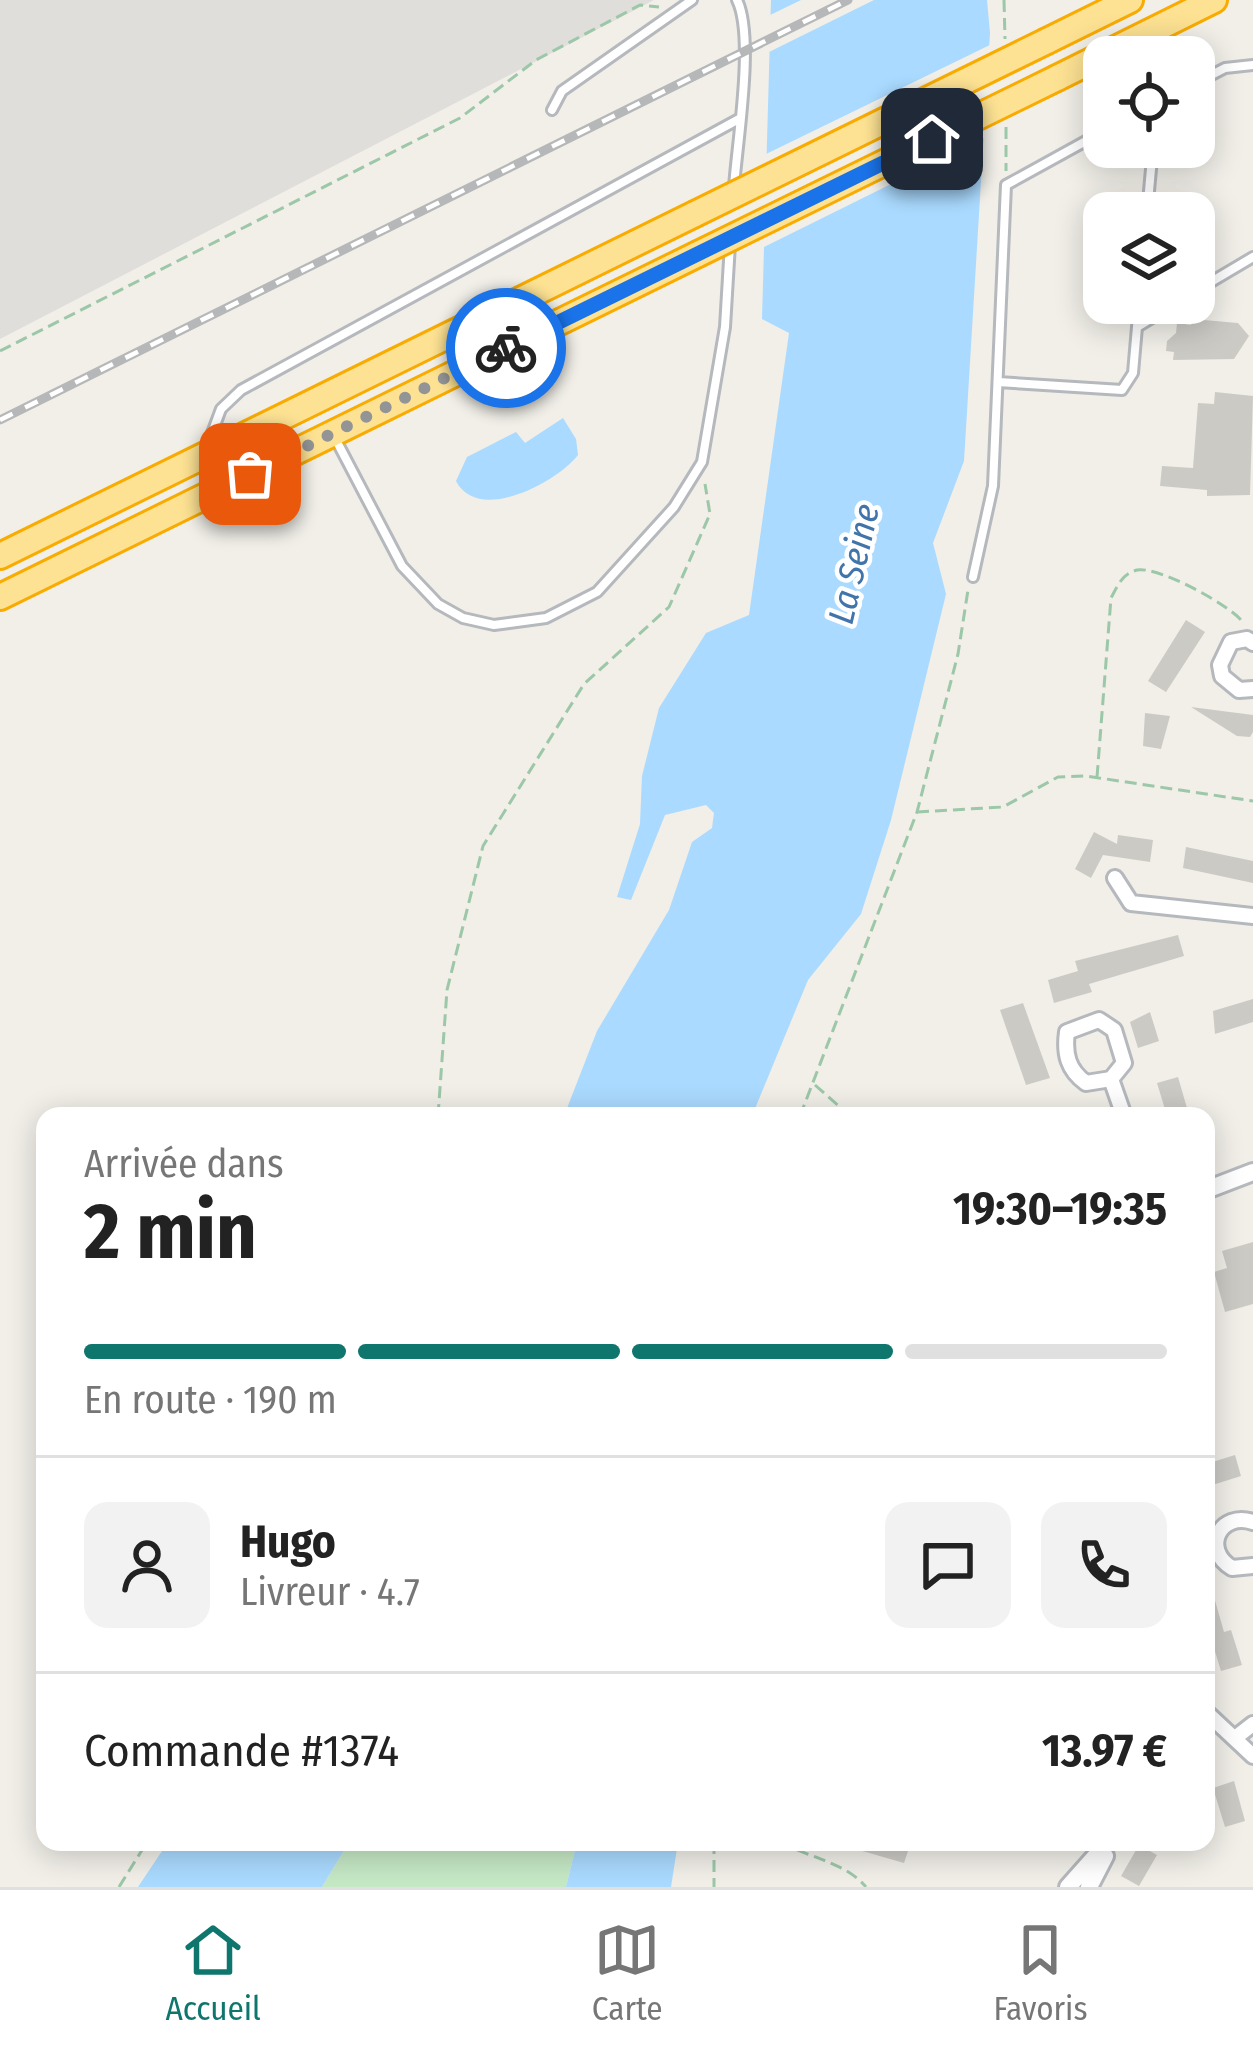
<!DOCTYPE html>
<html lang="fr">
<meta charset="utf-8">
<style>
body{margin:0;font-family:"Fira Sans Condensed",sans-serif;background:#f2f2f2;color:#222;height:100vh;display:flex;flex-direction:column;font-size:45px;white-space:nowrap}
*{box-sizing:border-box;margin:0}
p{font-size:39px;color:#767676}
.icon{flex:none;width:66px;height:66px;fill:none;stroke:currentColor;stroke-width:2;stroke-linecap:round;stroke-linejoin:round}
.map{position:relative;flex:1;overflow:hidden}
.drawer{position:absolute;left:36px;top:1107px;width:1179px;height:744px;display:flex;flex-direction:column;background:#fff;border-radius:24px;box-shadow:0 6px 30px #0003}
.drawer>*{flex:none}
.controls{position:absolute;left:1083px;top:36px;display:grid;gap:24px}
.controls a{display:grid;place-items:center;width:132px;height:132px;border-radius:24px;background:#fff;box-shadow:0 6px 30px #0003;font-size:60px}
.pin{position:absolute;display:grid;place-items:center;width:102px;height:102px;color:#fff;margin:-51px;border-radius:24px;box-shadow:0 6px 18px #0006}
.courier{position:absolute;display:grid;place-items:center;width:120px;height:120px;margin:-60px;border:9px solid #1a73e8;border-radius:50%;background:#fff;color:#222;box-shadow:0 3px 15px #0007}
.summary em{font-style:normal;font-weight:700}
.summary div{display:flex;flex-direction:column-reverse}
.summary{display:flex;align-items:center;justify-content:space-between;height:204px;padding:0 48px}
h1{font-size:78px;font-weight:700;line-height:90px}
.bar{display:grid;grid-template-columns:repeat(4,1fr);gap:18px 12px;align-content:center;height:144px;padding:0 48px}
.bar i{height:15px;border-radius:9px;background:#e0e0e0}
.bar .active{background:#0f766e}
.bar p{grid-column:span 4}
.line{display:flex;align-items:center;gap:30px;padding:0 48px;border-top:3px solid #e0e0e0}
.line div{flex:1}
.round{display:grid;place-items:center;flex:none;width:126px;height:126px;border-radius:24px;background:#f2f2f2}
.dock{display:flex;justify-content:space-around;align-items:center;height:168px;border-top:3px solid #e0e0e0;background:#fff;font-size:33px;color:#767676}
.dock a{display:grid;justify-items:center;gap:6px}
.dock .active{color:#0f766e}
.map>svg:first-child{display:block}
.industrial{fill:#e0deda}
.green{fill:#c5e8c5}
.water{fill:#aadaff}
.pier{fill:#f1efe8}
.building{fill:#cccac5}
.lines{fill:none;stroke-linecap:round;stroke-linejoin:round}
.service-casing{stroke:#b5b8bc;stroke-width:14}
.minor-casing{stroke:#b5b8bc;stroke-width:20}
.tertiary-casing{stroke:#b5b8bc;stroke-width:22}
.motorway-casing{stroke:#f9ab00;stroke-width:30}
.path{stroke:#9cc7a9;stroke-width:3;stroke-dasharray:12 6;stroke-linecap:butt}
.service{stroke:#fff;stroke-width:8}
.minor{stroke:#fff;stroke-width:14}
.tertiary{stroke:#fff;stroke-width:16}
.motorway{stroke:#fde293;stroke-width:24}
.rail-casing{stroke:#b6b7b8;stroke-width:9}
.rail{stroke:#fff;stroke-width:4.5;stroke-dasharray:14;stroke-linecap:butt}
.motorway-bridge-casing{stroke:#f9ab00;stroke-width:30;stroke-linecap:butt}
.motorway-bridge{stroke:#fde293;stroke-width:24}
.done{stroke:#929495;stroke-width:12;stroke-dasharray:0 21.6}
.route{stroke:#1a73e8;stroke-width:15}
.labels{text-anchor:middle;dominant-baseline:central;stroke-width:9;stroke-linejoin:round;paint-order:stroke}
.water-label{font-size:36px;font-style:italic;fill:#4174aa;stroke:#fff}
</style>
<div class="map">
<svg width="1253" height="1887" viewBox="0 0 1253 1887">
<rect width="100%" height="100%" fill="#f1efe8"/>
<path class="industrial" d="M0 0H654L0 339Z"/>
<path class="green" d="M349 1842H577L566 1887H322Z"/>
<path class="water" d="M771 0H987L990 33 964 461 933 543 946 594 891 820 861 914 808 980 752 1116H564L597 1031 669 910 692 842 712 828 714 813 706 805 665 815 631 900 617 897 640 824 642 776 659 708 706 633 749 615 789 333 762 319Z
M563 418 576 439 578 455C556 483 478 524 456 481L467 457 516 432 525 443Z
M168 1842H349L322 1887H138Z
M577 1842H678L671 1887H566Z"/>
<path class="pier" d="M801 0H874L763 55 764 18Z
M996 42 990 135 758 250 760 157Z"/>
<path class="building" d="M1192 319 1238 323 1249 336 1234 359 1173 360 1174 352 1166 351 1167 341 1176 333 1177 323 1191 325Z
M1215 392 1253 396 1250 495 1207 496V490L1160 486 1162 466 1193 468 1198 403 1214 404Z
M1186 620 1205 632 1166 692 1148 681Z
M1191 707 1253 715V732L1250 737 1237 736Z
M1145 713 1170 716 1161 749 1143 746Z
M1094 832 1117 844 1118 835 1153 840 1150 862 1103 855 1091 878 1075 869Z
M1186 847 1253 861V883L1183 868Z
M1178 935 1184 956 1089 984 1092 992 1054 1003 1048 980 1078 971 1075 961Z
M1253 999V1022L1215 1034 1213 1011Z
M1023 1003 1050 1078 1026 1085 1000 1010Z
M1150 1012 1159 1041 1138 1048 1130 1022Z
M1178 1077 1187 1108 1181 1110 1183 1116H1167L1157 1083Z
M1253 1242V1304L1225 1312 1214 1272 1227 1268 1222 1251Z
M1235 1455 1241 1476 1206 1487V1464Z
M1206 1583H1210L1224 1632 1231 1630 1242 1665 1221 1671 1213 1645 1206 1646Z
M1234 1781 1245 1821 1225 1827 1213 1788Z
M846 1842H911L904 1863 845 1846Z
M1139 1845 1157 1855 1139 1886 1121 1876Z"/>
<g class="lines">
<g class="service-casing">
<path id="service" d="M1194 84 1225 68 1253 65
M552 110 562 91 692 0
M734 187C737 143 755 37 737 0
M1147 213 1153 147
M1194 292 1253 257
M1139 303 1137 327 1177 303
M998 382 1122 390 1133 373 1137 327
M336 440 402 566 438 604 463 618 494 625 546 618 597 592 674 507 702 462 725 327 730 244
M208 444 221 409 241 390 739 119
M973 577 993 486 1006 185 1104 131"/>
</g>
<g class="minor-casing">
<path id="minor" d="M1253 643 1247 639 1231 642 1220 665 1222 676 1239 690 1253 689
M1115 878 1131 903 1253 916
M1099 1020 1114 1030 1124 1063 1111 1079 1086 1083C1068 1070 1064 1054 1067 1032Z
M1111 1079 1124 1116
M1253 1522C1220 1511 1201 1549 1232 1568L1253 1566
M1206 1712 1253 1756
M1235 1738 1253 1724"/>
</g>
<g class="tertiary-casing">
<path id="tertiary" d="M1206 1190 1253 1172
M1068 1887 1108 1842
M1089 1887 1105 1856"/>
</g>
<g class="motorway-casing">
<path id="motorway" d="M1047 41 1130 0
M1057 78 1214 0
M0 556 695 214
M0 597 698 254"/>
</g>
<path class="path" d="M1004 0 1005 39
M1006 127V171
M0 351 460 118 536 60 640 5 659 7
M1097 777 1111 598C1118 585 1122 574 1137 570 1159 566 1229 605 1242 621
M917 812 1003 807 1058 777 1086 776 1253 801
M815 1085 850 1116
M438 1116 447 990 483 846 584 684 669 607 710 514 705 484
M800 1116 917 812 958 654 968 590
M714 1842V1887
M781 1842C809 1858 845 1862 866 1887
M119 1887 147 1842"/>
<use href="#service" class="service"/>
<use href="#minor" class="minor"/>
<use href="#tertiary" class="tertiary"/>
<use href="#motorway" class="motorway"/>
<g class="rail-casing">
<path id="rail" d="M0 420 848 0"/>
</g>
<use href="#rail" class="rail"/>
<g class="motorway-bridge-casing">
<path id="motorway-bridge" d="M695 214 1047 41
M698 254 1057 78"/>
</g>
<use href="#motorway-bridge" class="motorway-bridge"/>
</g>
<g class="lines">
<path class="done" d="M250 474 506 348"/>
<path class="route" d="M506 348 932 139"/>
</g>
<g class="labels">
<g class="water-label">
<text transform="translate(854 564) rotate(-77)">La Seine</text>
</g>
</g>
</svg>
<div class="controls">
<a><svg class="icon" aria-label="locate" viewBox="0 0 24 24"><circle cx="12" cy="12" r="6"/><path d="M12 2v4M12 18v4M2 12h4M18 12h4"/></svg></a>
<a><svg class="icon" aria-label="layers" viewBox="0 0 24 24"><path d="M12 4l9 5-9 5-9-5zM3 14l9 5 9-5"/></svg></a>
</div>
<div class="pin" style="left:250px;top:474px;background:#ea580c"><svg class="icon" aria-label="bag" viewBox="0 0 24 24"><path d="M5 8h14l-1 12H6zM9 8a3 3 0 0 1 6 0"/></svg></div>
<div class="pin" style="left:932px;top:139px;background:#1f2937"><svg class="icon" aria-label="home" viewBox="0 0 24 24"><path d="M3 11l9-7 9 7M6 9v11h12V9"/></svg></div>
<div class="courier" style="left:506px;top:348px"><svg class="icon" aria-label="bike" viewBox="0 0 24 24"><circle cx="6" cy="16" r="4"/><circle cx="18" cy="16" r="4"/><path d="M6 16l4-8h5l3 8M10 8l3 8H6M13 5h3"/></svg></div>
<section class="drawer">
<div class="summary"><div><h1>2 min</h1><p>Arrivée dans</p></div><em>19:30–19:35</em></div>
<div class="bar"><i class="active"></i><i class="active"></i><i class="active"></i><i></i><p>En route · 190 m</p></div>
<div class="line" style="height:216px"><a class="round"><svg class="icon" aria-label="person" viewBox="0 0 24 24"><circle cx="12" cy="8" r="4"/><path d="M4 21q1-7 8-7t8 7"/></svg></a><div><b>Hugo</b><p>Livreur · 4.7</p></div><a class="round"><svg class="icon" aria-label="chat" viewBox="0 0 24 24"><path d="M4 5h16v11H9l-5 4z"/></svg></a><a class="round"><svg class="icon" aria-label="phone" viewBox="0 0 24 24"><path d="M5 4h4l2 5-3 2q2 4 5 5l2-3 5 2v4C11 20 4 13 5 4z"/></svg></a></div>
<div class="line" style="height:156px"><div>Commande #1374</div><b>13.97 €</b></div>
</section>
</div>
<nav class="dock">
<a class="active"><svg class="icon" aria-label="home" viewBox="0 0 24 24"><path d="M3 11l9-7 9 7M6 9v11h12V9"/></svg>Accueil</a>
<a><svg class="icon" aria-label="map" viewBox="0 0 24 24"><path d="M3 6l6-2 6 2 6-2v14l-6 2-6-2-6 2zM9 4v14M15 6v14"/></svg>Carte</a>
<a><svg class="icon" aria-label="saved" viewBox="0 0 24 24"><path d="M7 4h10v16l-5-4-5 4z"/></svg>Favoris</a>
</nav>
